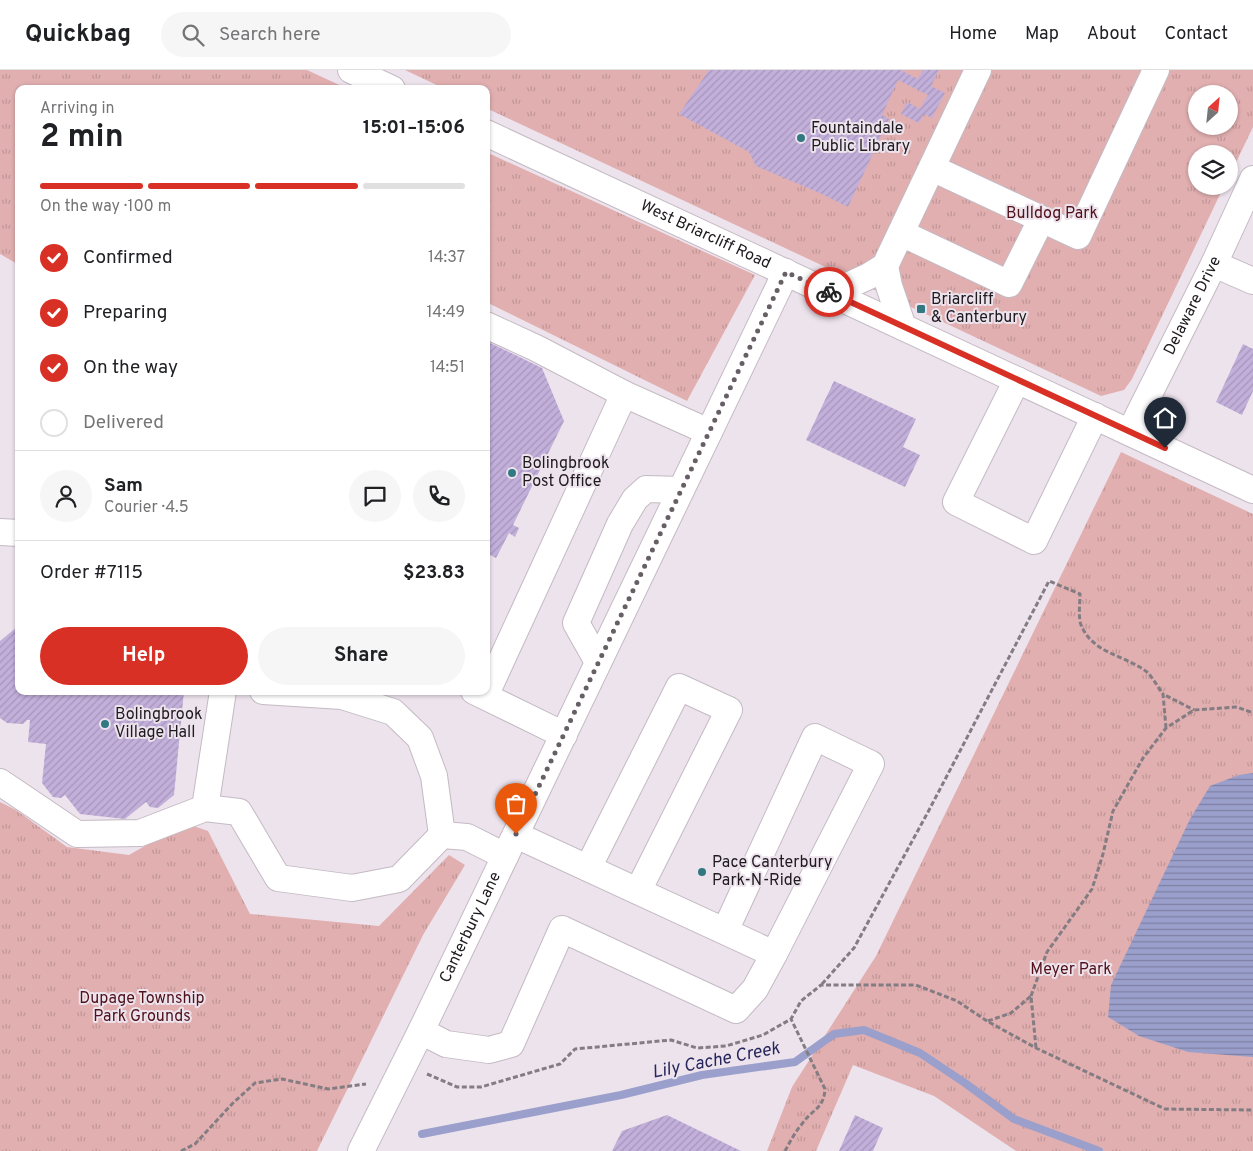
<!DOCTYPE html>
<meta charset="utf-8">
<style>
body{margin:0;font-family:Overpass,sans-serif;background:#f6f6f6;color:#202124;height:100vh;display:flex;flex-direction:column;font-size:19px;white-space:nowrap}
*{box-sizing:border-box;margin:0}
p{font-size:16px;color:#757577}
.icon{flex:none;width:28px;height:28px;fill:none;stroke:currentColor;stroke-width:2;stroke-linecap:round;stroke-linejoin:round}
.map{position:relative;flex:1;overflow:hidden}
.sheet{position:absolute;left:15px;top:15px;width:475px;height:610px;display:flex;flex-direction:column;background:#fff;border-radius:10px;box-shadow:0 1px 4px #0004}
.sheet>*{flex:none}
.needle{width:32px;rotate:27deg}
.tools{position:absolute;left:1188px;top:15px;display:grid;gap:10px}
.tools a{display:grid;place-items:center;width:50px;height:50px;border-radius:50%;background:#fff;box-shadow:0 1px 4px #0004;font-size:25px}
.pin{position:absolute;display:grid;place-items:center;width:42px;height:42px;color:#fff;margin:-51px -21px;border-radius:50% 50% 50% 0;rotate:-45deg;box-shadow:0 0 5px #0007}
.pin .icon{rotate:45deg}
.courier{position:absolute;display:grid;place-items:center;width:50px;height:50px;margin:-25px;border:4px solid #d93025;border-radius:50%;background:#fff;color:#222;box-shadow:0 1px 6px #0007}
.overview em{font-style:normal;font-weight:700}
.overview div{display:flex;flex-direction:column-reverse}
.overview{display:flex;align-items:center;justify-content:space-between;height:85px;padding:0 25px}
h1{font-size:32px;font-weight:700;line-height:38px}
.bar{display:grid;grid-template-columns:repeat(4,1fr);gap:8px 5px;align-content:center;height:60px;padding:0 25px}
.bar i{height:6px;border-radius:4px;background:#e0e0e0}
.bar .active{background:#d93025}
.bar p{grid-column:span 4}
.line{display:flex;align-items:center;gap:12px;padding:0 25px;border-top:1px solid #e0e0e0}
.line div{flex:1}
.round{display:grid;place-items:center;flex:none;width:52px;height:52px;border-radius:26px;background:#f6f6f6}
ol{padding:0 25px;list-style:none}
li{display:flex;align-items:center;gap:15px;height:55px}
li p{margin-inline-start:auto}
li .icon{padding:5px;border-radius:50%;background:#d93025;color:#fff;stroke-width:4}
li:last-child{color:#757577}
li i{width:28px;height:28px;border:2px solid #e0e0e0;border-radius:50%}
.action{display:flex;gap:10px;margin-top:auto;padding:10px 25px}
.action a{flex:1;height:58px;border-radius:30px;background:#d93025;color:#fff;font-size:20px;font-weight:700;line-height:58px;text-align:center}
.action a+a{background:#f6f6f6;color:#202124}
header{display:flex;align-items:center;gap:30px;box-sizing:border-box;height:70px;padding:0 25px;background:#fff;border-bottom:1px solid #e0e0e0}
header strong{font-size:24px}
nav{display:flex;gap:28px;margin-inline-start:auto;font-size:18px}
.search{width:350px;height:45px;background:#f6f6f6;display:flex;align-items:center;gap:12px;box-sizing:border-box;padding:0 18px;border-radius:28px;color:#757577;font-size:19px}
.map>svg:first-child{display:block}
.park{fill:url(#park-tufts);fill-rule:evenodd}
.water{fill:url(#water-rules)}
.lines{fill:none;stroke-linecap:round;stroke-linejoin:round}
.stream{stroke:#9b9fcb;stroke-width:8}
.building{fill:url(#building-hatch)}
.minor-casing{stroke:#c4bac3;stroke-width:28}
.path{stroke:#837c83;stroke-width:3;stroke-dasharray:5 2.5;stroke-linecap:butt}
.minor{stroke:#fff;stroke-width:26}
.done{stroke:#666066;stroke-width:5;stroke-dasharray:0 9}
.route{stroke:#d93025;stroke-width:6}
.poi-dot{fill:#317882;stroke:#ede3ed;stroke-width:2}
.labels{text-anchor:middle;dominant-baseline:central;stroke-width:4;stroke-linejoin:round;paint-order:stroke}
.poi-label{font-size:16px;fill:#1e1a1e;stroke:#ede3ed;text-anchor:start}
.park-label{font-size:16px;fill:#50111a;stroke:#ede3ed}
.street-label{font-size:16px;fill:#1e1a1e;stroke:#ede3ed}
.water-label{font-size:18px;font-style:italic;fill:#26265b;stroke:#ede3ed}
</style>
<header>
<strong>Quickbag</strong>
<div class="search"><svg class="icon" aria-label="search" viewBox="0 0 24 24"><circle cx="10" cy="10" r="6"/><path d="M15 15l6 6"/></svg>Search here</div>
<nav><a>Home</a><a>Map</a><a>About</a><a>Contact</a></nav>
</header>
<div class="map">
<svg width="1253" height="1081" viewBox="0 0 1253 1081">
<defs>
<pattern id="park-tufts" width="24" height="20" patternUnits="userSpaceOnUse" patternTransform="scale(1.25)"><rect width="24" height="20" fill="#e1afb0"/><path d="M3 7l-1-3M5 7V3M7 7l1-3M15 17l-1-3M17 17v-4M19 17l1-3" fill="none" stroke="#c19697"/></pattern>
<pattern id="water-rules" width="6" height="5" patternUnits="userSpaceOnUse" patternTransform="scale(1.25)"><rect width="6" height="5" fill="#9b9fcb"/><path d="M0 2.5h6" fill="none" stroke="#7e81a4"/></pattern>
<pattern id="building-hatch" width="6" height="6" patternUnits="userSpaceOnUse" patternTransform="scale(1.25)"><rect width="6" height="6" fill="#c2afda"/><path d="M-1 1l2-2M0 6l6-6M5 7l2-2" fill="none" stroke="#a696bb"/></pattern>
</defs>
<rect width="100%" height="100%" fill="#ede3ed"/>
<path class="park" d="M0 0H307L348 19H19V195L0 184Z
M405 0H1253V57L1229 107V84H1196V116H1224L1132 309 1124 320 1101 326 486 38V19H445ZM1196 24H1229V56H1196Z
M486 82 755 205 687 331 486 232Z
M1121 382 1253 444V1081H1016L934 1026 853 995 816 1081H767L792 1017 876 886Z
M0 732 16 740 67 777 129 785 185 753 208 761 250 844 379 856 449 785 465 795 423 865 317 1081H0Z"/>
<path class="water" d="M1253 703V987L1188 982 1139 966 1108 947 1111 915 1190 749 1210 716 1239 705Z"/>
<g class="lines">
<path class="stream" d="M422 1064 621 1025 702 1005 795 992 834 964 864 960 920 983 965 1013 1014 1049 1099 1081"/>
</g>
<path class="building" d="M709 0H903L902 1 918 9 923 0H939L931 16 945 23 932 48 924 44 919 53 901 44 907 32 920 39 928 25 898 10 882 45 889 49 848 137 822 124 756 96 749 82 679 44Z
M486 271 542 298 564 351 513 455 519 458 515 467 509 463 496 488 486 483Z
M1243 274 1253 279V321L1242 345 1216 332Z
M834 311 916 349 903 377 920 385 905 417 806 370Z
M17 557H19V621H184L174 725 158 738 150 737 146 732 125 749 80 744 65 725 61 728 53 727 42 713 46 674 28 672 30 650H27L23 654 7 653 0 648V571Z
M667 1045 741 1081H612L622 1061Z
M855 1045 883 1058 873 1081H839Z"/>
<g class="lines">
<g class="minor-casing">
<g id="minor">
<path d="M351 0 392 19"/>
<path id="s1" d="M486 63 1253 420"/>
<path d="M932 98 1078 166 1156 0"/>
<path d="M901 163 1009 214 1041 150"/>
<path d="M1214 194 1253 211"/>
<path d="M885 196 889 216 903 257"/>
<path d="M832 223 869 206 885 196 978 0"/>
<path d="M486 255 536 278 624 324 709 362"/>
<path d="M1017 310 956 432 1034 471 1095 346"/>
<path id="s2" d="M1130 362 1214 194 1253 109"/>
<path d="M0 462 19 463"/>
<path d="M598 592 576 553 620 454 635 429 646 419 681 420"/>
<path d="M263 621 342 626 393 642 420 668 434 706 442 765"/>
<path d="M474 621 564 665"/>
<path d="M485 626 624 324"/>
<path d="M0 712 77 764 140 763 205 738 239 742 278 808 352 818 399 809 442 765 467 767 505 786"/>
<path d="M205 738 223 621"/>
<path d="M516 765 774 884 871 694 815 667 725 861"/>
<path d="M588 798 679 617 729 640 638 821"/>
<path d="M421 961 446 974 489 980 511 974 562 859 736 940 755 919 774 884"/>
<path id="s3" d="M361 1081 421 961 786 202"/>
</g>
</g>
<path class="path" d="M1166 658 1163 624 1194 640
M822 914 854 878 928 742 1049 511 1080 524C1080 533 1078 547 1081 555 1093 584 1125 585 1147 602 1153 608 1158 617 1163 624
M1031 926 1047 882 1092 819 1103 784 1113 741 1143 688 1166 658 1194 640 1237 637 1253 643
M988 951 1011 943 1031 926 1036 978
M427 1004 457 1017H481L560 994 575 979 671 970 697 978 726 976 763 965 791 949 801 931 821 915H916L957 931 987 951 1036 978 1165 1039 1253 1040
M181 1081 195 1074 232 1034 255 1013 282 1009 328 1019 366 1014
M785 1081C790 1072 795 1062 802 1054 812 1039 824 1039 825 1019L791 949"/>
<use href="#minor" class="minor"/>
</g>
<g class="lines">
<path class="done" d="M516 764 786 202 829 222"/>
<path class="route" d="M829 222 1165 378"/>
</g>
<g class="poi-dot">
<circle cx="801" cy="68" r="5"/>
<rect x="916" y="234" width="10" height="10" rx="2.5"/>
<circle cx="512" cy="403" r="5"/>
<circle cx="105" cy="654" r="5"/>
<circle cx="702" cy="802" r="5"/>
</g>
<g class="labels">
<g class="poi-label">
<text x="811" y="59">Fountaindale<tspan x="811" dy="18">Public Library</tspan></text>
<text x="931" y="230">Briarcliff<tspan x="931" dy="18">&amp; Canterbury</tspan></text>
<text x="522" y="394">Bolingbrook<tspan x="522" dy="18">Post Office</tspan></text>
<text x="115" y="645">Bolingbrook<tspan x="115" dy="18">Village Hall</tspan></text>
<text x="712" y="793">Pace Canterbury<tspan x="712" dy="18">Park-N-Ride</tspan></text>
</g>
<g class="park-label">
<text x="1052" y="144">Bulldog Park</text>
<text x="1071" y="900">Meyer Park</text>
<text x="142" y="929">Dupage Township<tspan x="142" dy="18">Park Grounds</tspan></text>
</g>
<g class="street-label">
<text stroke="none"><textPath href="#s1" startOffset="242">West Briarcliff Road</textPath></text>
<text stroke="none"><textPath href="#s2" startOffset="141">Delaware Drive</textPath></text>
<text stroke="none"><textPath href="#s3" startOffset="249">Canterbury Lane</textPath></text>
</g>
<g class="water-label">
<text transform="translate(716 991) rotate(-11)">Lily Cache Creek</text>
</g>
</g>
</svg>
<div class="tools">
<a><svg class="needle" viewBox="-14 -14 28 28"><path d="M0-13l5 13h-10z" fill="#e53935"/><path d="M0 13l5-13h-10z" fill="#757577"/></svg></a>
<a><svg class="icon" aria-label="layers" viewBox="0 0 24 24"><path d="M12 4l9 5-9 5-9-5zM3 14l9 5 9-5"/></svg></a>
</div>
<div class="pin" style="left:516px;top:764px;background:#ea580c"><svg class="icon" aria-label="bag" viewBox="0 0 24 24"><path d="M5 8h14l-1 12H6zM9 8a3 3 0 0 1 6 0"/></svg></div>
<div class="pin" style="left:1165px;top:378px;background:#1f2937"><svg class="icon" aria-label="home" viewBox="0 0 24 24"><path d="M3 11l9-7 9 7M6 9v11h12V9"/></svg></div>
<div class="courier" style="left:829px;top:222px"><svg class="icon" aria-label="bike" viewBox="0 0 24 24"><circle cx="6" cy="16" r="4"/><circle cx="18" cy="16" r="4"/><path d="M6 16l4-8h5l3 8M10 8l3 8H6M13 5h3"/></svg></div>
<section class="sheet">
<div class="overview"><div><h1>2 min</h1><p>Arriving in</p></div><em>15:01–15:06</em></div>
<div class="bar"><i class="active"></i><i class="active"></i><i class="active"></i><i></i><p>On the way · 100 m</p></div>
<ol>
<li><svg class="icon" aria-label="check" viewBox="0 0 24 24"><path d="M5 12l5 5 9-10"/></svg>Confirmed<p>14:37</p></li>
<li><svg class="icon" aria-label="check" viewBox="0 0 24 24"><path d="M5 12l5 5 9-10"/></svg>Preparing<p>14:49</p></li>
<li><svg class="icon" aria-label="check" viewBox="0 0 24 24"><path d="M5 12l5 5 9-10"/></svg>On the way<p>14:51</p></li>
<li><i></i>Delivered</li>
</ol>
<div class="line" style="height:90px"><a class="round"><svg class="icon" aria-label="person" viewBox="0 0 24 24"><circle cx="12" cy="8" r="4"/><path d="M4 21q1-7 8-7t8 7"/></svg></a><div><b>Sam</b><p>Courier · 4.5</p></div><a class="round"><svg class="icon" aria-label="chat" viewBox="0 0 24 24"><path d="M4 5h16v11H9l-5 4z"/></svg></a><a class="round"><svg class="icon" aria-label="phone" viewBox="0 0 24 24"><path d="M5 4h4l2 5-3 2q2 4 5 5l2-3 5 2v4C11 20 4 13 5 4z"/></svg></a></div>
<div class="line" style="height:65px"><div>Order #7115</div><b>$23.83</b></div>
<div class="action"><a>Help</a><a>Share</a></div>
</section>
</div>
